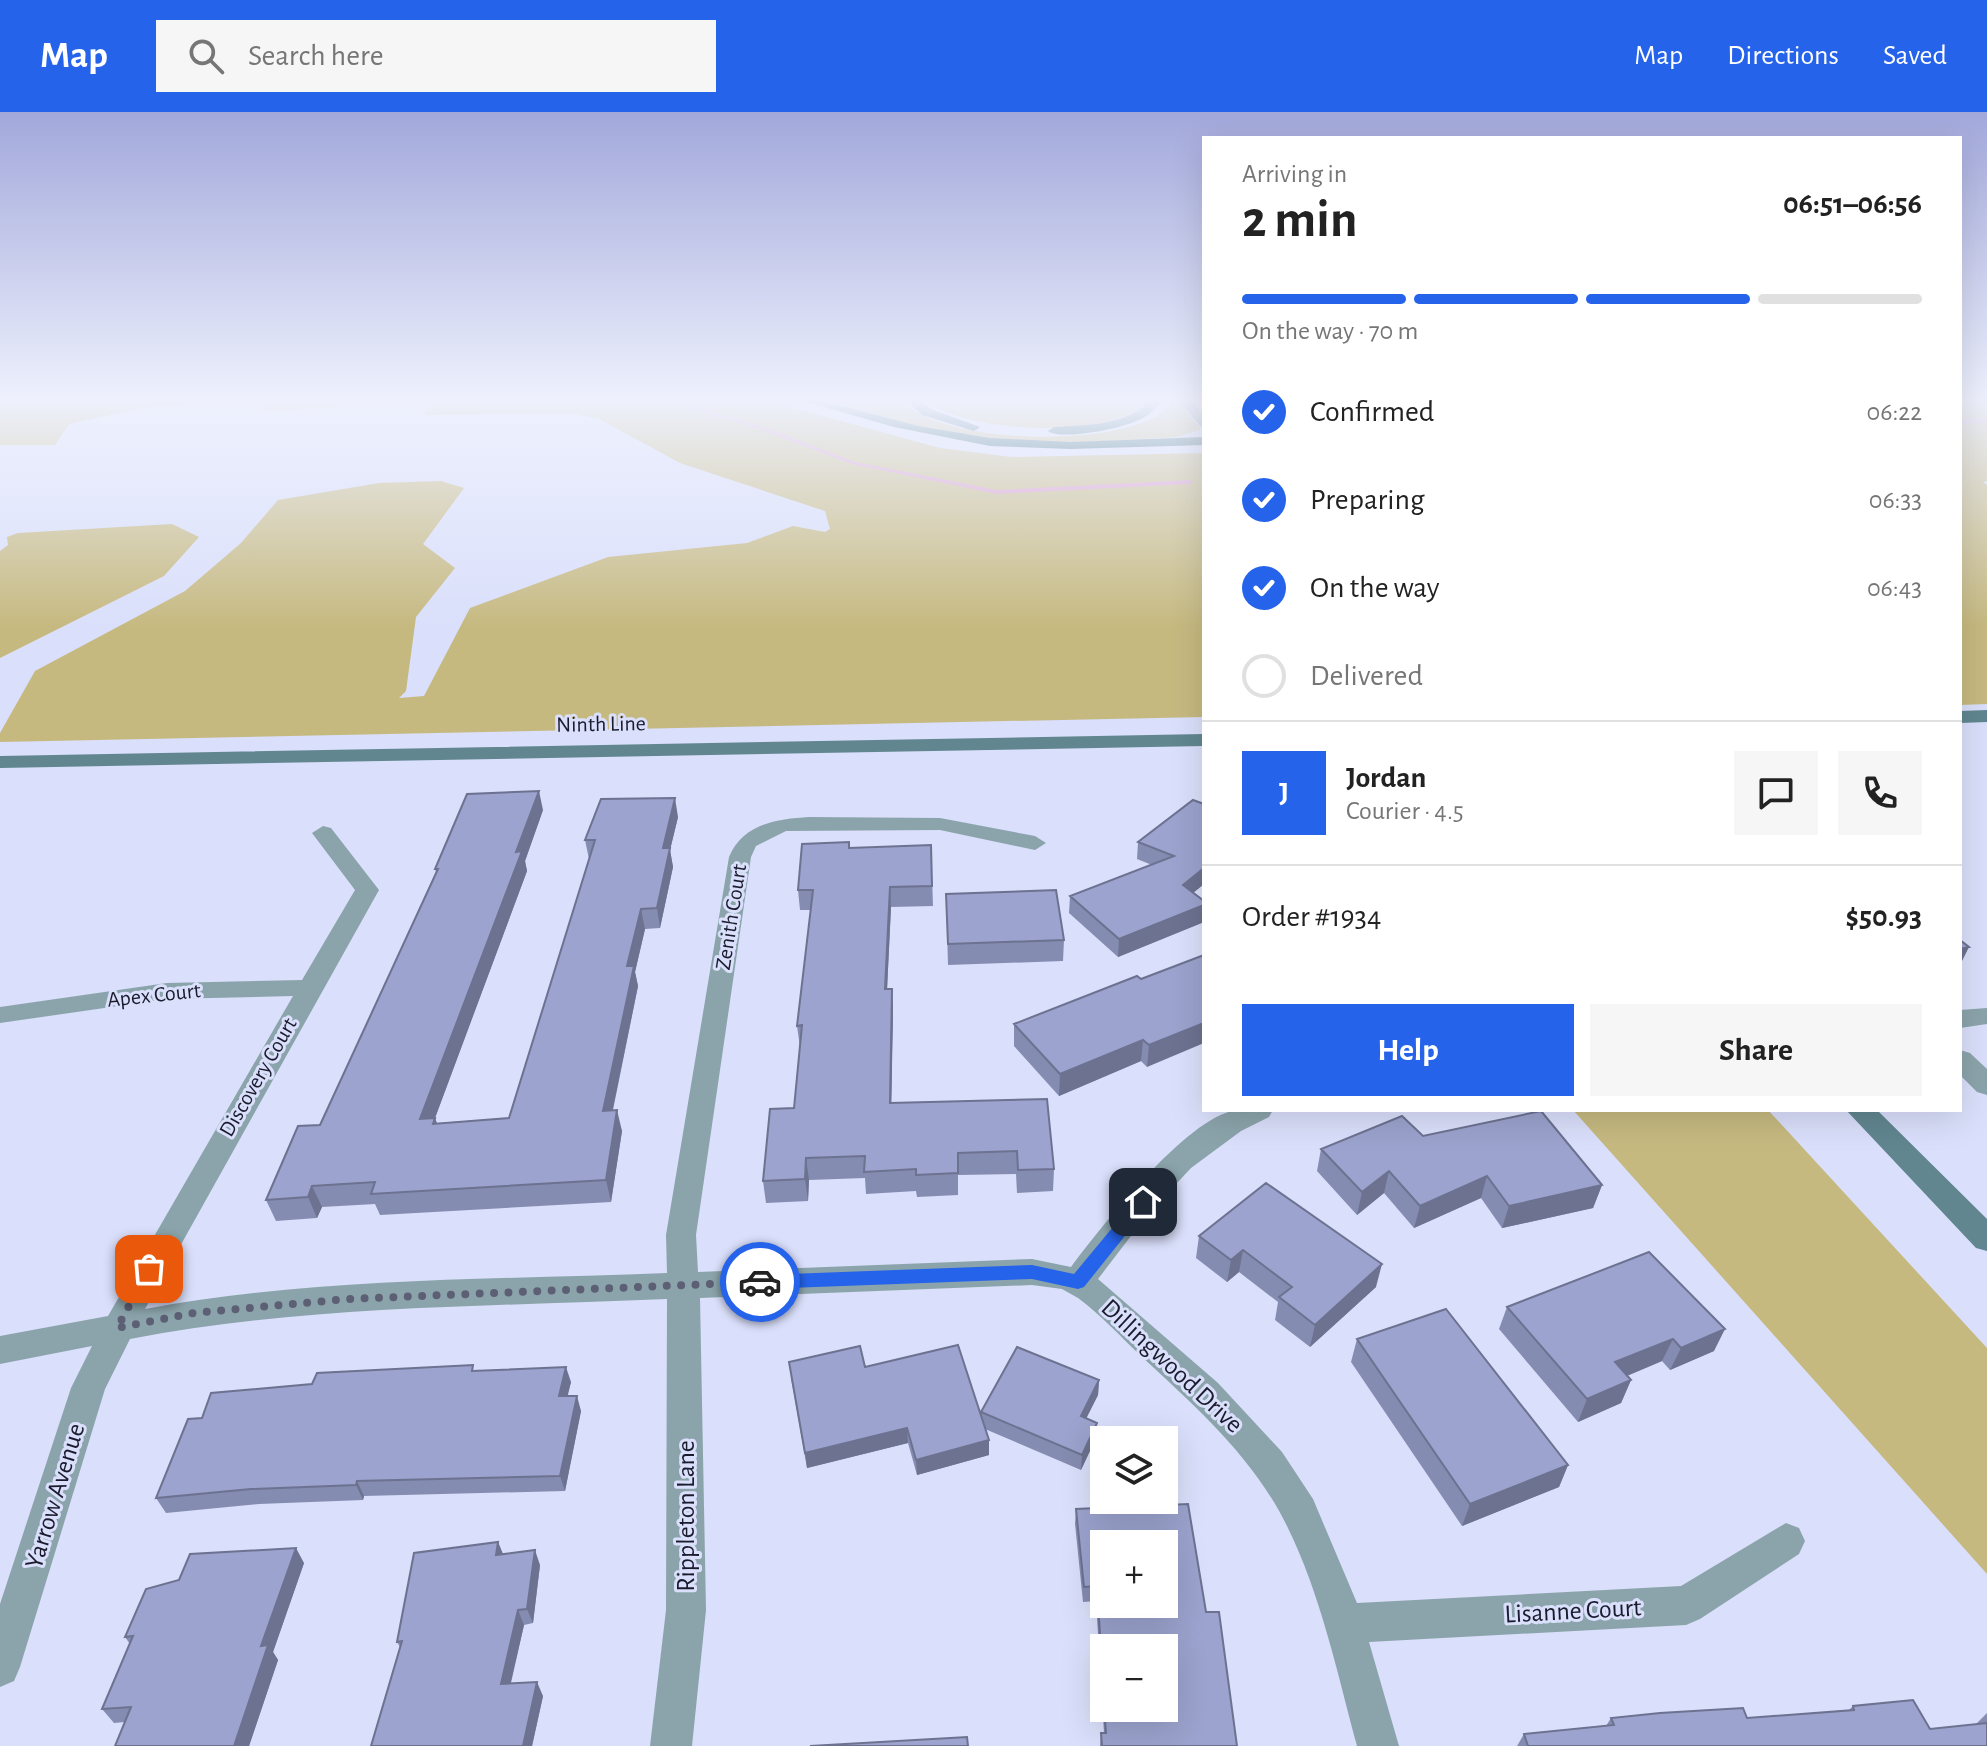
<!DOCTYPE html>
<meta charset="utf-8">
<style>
body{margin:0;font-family:"Alegreya Sans",sans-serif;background:#f6f6f6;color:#222;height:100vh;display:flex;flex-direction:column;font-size:30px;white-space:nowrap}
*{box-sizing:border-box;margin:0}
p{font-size:26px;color:#767676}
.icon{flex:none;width:44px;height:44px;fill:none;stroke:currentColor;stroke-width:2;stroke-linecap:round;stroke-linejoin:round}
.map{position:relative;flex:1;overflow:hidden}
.drawer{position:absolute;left:1202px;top:24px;width:760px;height:976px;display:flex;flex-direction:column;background:#fff;border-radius:0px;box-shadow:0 8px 32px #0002}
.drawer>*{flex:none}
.controls{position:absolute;left:1090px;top:1314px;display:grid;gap:16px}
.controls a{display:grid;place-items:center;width:88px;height:88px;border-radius:0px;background:#fff;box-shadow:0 8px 32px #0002;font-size:40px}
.pin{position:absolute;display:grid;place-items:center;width:68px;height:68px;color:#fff;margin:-34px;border-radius:16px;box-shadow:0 4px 12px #0006}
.courier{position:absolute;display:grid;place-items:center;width:80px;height:80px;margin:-40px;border:6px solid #2563eb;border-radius:50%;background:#fff;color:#222;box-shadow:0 2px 10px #0007}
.headline em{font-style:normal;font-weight:600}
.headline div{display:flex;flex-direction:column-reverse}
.headline{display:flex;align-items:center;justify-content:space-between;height:136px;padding:0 40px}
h1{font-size:52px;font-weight:600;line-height:60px}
.bar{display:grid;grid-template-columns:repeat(4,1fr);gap:12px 8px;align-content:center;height:96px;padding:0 40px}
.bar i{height:10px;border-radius:6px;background:#e0e0e0}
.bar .current{background:#2563eb}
.bar p{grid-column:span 4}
.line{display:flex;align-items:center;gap:20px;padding:0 40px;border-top:2px solid #e0e0e0}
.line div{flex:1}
.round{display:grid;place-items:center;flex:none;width:84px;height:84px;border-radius:0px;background:#f6f6f6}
ol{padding:0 40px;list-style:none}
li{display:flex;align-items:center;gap:24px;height:88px}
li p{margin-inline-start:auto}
li .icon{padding:8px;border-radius:50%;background:#2563eb;color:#fff;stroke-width:4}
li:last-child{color:#767676}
li i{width:44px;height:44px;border:4px solid #e0e0e0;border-radius:50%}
.primary-button{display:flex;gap:16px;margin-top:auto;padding:16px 40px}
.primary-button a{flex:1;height:92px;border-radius:0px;background:#2563eb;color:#fff;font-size:32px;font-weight:600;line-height:92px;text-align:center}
.primary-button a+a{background:#f6f6f6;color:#222}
header{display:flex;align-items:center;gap:48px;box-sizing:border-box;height:112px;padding:0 40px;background:#2563eb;color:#fff}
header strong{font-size:38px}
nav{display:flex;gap:44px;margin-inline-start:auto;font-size:28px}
.search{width:560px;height:72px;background:#f6f6f6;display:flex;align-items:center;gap:20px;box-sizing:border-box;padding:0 28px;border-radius:0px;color:#767676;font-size:30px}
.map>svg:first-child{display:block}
.green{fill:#c6b980}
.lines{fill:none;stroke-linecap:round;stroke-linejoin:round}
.stream{fill:#da96c8;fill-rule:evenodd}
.street{fill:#8ba4ab;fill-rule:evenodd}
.secondary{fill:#618690;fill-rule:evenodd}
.highway{fill:#235d6c;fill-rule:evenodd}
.wall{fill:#858cb1}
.shaded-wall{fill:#6c7290}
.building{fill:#9ba3ce;stroke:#6c7290;stroke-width:2;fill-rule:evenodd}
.route{fill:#2563eb}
.done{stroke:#5d6075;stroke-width:8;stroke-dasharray:0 14.4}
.labels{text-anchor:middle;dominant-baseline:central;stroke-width:6;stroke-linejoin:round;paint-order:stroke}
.street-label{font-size:22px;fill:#1a1c2d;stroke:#dadffb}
.near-street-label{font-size:26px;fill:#1a1c2d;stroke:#dadffb}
</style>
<header>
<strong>Map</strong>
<div class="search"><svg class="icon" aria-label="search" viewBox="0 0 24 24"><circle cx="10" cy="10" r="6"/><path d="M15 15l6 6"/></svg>Search here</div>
<nav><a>Map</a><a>Directions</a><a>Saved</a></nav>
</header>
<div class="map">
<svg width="1987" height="1634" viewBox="0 0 1987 1634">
<rect width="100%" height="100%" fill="#dadffb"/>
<path class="green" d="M6 286H347L341 295 263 299 270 289 148 295 69 312 55 333H0V294Z
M433 286H757L940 336 1011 345 1204 341V605L0 630V621L35 559 185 479 241 431 278 388 379 371 441 369 464 376 423 432 455 456 416 505 406 579 399 586 424 584 470 496 608 445 747 431 793 414 825 420 830 417 825 399 680 351 599 307 572 301 425 303Z
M816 286H902C931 335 1140 338 1170 292H1180L1201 317 1177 325 1068 331 1003 328 915 314Z
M927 286H1149L1148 290C1142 294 1135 300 1128 303 1078 324 976 319 929 292Z
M1960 286H1987V369L1983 370 1987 373V592L1960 593Z
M172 412 199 425 164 464 0 546V439L8 433 7 425 18 421Z
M1573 998H1768L1987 1236V1462Z"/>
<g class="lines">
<path class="stream" d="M638 286H650L678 290 769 317 855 350 997 378 1190 368 1193 370 1190 372 997 382 852 352 765 319 675 292Z
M1987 306V310L1960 313V309Z"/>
<path class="street" d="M809 705 940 706 1035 724 1046 731 1035 738 940 718 786 719 756 734 751 745 696 1123 698 1160 1032 1147 1071 1155C1102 1114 1186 1006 1236 998 1247 996 1261 998 1273 998L1269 1005 1241 1019 1191 1056 1147 1103 1098 1167 1218 1271 1282 1340 1313 1387 1357 1491 1681 1474 1786 1411 1799 1416 1805 1429 1799 1442 1700 1507 1686 1513 1369 1530 1399 1634H1357C1337 1560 1321 1483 1287 1414 1253 1345 1196 1295 1141 1244 1120 1224 1101 1203 1078 1186L1062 1177 1032 1173 700 1186 706 1498 692 1634H650L666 1498 667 1187C488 1195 306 1193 130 1227L105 1277 20 1555 14 1569 0 1575V1492L71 1276 92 1234 0 1252V1224L108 1204 293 884 167 887 0 911V895L167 871 302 868 355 778 312 721 323 714 331 716 379 778 145 1197C316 1165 494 1168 667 1161L666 1123 729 745C743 712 776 707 809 705Z
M1987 896V912L1960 916V898Z
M1960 938 1970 941 1987 957V983L1977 980 1960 963Z"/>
<path class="secondary" d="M1177 286H1189L1204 303V315L1200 314Z
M1987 598V610L1960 611V599Z
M1204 622V634L0 656V644Z
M1846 998H1877L1987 1107V1139L1976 1136Z"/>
<path class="highway" d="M793 286H812L918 314 990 326 1070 330 1204 325V333L1070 337 990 334 894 315Z
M903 286H916L930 297 980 315 974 319 922 303Z
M1152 286H1164C1157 295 1151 302 1141 307 1124 316 1062 329 1048 319L1054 315C1088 313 1128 314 1152 286Z"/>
</g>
<path class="wall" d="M1204 692V772L1193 781 1204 789V810L1118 845 1069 801 1070 784 1152 753 1137 747 1138 730Z
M543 698 525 749 527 759 435 1006 437 1011 509 1006 589 747 585 728 678 705 670 738 673 755 660 816 645 817 635 860 638 874 613 998 622 1019 611 1090 380 1103 375 1092 322 1095 317 1106 276 1109 266 1088 320 1013 436 760 435 757Z
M931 733 933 794 891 795 887 877H892L893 898 891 991 1047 987 1054 1057 1053 1079 1017 1081 1016 1062 958 1063V1083L917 1085 916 1079 866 1082 865 1066 809 1068 808 1089 766 1091 763 1069 794 996 800 935 797 914 811 798H800L798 778 850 736Z
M946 782 1064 828 1063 849 948 853Z
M1204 843 1147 955 1141 949 1059 984 1014 934V912L1141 867Z
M1423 1024 1602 1073 1593 1096 1502 1116 1481 1086 1414 1116 1384 1081 1357 1103 1317 1059 1321 1037Z
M1199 1124 1376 1175 1310 1235 1275 1208 1278 1190 1239 1160 1227 1170 1196 1146Z
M1649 1140 1714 1239 1670 1258 1662 1249 1627 1264 1631 1268 1621 1291 1578 1310 1499 1217 1507 1195Z
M1357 1227 1568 1353 1559 1375 1462 1414 1351 1250Z
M865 1255 981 1304V1300L1099 1268 1098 1283 1086 1306 1096 1326 1081 1358 985 1317 989 1328V1343L917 1363 908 1331 807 1356 791 1266Z
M476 1259 571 1270 567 1284 581 1299 565 1379 364 1384 363 1388 259 1392 166 1401 156 1386Z
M1076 1397 1206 1500 1237 1634H1100L1101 1621H1104L1096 1489 1083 1490 1075 1412Z
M498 1430 503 1442 540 1453 533 1511 524 1513 511 1571 543 1584 532 1634H371L400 1535 397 1530Z
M304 1451 273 1540 278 1548 249 1634H115L125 1610 114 1611 102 1597 130 1532 125 1525 179 1468Z
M1853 1594 1930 1617 1976 1612 1987 1601V1634H1517L1524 1622 1606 1614 1611 1606H1747L1849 1598Z"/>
<path class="shaded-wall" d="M539 679 543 698 525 749 527 759 435 1006 442 1027 420 1007Z
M675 686 678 705 670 738 673 755 660 816 657 796 663 736Z
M1204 756V772L1182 790 1183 773Z
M890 775 891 795 886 899 885 877Z
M1204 793V810L1118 845 1119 827Z
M641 797 645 817 635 860 638 874 608 1020 603 999 627 854Z
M1969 835 1962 849 1960 850V837Z
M892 877 893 898 891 1013 890 991Z
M1204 911V931L1147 955 1149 933Z
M1143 928 1141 949 1059 984 1060 962Z
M617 998 622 1019 611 1090 606 1068Z
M806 1046 809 1068 808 1089 805 1067Z
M1389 1059 1384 1081 1357 1103 1362 1080Z
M1487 1064 1481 1086 1414 1116 1420 1094Z
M1602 1073 1593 1096 1502 1116 1509 1094Z
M312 1074 322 1095 317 1106 308 1085Z
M1243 1138 1239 1160 1227 1170 1231 1148Z
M1382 1152 1376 1175 1310 1235 1315 1213Z
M1725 1217 1714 1239 1670 1258 1681 1236Z
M1673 1227 1662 1249 1605 1273 1615 1250Z
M566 1255 571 1270 564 1299 559 1284Z
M1099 1268 1098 1283 1080 1319 1081 1304Z
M1631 1268 1621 1291 1578 1310 1587 1287Z
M577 1284 581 1299 565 1379 560 1364Z
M1097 1311 1096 1326 1081 1358 1082 1343Z
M907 1316 908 1331 807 1356 805 1341Z
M989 1328V1343L917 1363 916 1348Z
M1568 1353 1559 1375 1462 1414 1470 1392Z
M357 1369 364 1384 363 1388 356 1373Z
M498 1430 504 1445 496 1443Z
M296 1436 304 1451 273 1540 278 1548 249 1634H234L261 1534Z
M535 1438 540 1453 533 1511 527 1497Z
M518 1498 524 1513 507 1586 501 1572Z
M537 1570 543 1584 532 1634H523Z"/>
<path class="building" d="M539 679 516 740 522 739 420 1007 435 1006 433 1012 509 1006 595 728H585L601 687 675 686 663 736H670L657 796 641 797 627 854H634L603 999 617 998 606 1068 371 1082 375 1070 312 1074 308 1085 266 1088 298 1014 320 1013 438 757H435L467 682Z
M1193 688 1204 692V756L1183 773 1204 789V793L1119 827 1070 784 1174 744 1138 730Z
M849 730V736L931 733 932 774 890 775 885 877H892L890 991 1047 987 1054 1057 1018 1058 1017 1039 958 1041V1061L916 1063V1057L864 1060 865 1044 806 1046 805 1067 763 1069 770 997 794 996 802 913 797 914 813 778H798L802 732Z
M1056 778 1064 828 948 832 946 782Z
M1960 828 1969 835 1960 837Z
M1204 843V911L1149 933 1143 928 1060 962 1014 912 1137 864 1141 867Z
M1541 999 1602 1073 1509 1094 1487 1064 1420 1094 1389 1059 1362 1080 1321 1037 1402 1004 1423 1024Z
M1266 1071 1382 1152 1315 1213 1279 1185 1292 1175 1243 1138 1231 1148 1199 1124Z
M1649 1140 1725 1217 1681 1236 1673 1227 1615 1250 1631 1268 1587 1287 1507 1195Z
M1446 1197 1568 1353 1470 1392 1357 1227Z
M958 1233 989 1328 916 1348 907 1316 805 1341 789 1250 860 1234 865 1255Z
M1017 1235 1099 1268 1081 1304 1097 1311 1082 1343 981 1300Z
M473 1253 472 1259 566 1255 559 1284H577L560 1364 357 1369 356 1373 251 1377 156 1386 188 1307 202 1306 211 1281 312 1272 317 1261Z
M1188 1392 1206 1500H1219L1237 1634H1102L1101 1621H1106L1104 1596H1164V1536H1104V1588L1097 1474 1084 1475 1076 1397ZM1104 1432H1164V1492H1104Z
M498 1430 496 1443 535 1438 527 1497 518 1498 501 1572 537 1570 523 1634H371L402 1529 397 1530 414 1441Z
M296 1436 261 1534 268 1533 234 1634H115L131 1595 102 1597 133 1524 125 1525 146 1477 179 1468 190 1442Z
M1913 1588 1930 1617 1987 1611V1634H1528L1524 1622 1614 1613 1611 1606 1660 1601 1743 1596 1747 1606 1854 1598 1853 1594Z
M967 1625 968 1634H810Z"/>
<linearGradient id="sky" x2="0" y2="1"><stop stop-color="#a2a8db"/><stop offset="0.56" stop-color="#eef1fd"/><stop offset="1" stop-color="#eef1fd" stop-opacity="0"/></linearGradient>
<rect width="1987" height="515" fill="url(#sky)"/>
<path class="route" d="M1143 1084 1151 1090 1148 1095 1084 1175 1078 1177 1032 1167 760 1177 752 1170 760 1163 1032 1153 1074 1162 1137 1086Z"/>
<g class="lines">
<path class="done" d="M149 1157 117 1216 194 1201 348 1187 760 1170"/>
</g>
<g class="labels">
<g class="street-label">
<text transform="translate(601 612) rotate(-1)">Ninth Line</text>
<text transform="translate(731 805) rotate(-81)">Zenith Court</text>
<text transform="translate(154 883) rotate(-6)">Apex Court</text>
<text transform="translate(258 965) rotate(-60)">Discovery Court</text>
</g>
<g class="near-street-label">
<text transform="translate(1172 1254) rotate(43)">Dillingwood Drive</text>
<text transform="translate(55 1384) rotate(-73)">Yarrow Avenue</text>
<text transform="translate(686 1404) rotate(-90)">Rippleton Lane</text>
<text transform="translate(1573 1499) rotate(-3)">Lisanne Court</text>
</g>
</g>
</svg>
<div class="controls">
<a><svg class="icon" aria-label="layers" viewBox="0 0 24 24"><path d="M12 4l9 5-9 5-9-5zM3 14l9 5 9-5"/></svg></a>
<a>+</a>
<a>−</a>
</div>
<div class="pin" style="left:149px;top:1157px;background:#ea580c"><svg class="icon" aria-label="bag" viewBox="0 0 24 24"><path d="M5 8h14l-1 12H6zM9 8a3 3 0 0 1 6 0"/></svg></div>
<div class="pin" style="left:1143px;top:1090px;background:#1f2937"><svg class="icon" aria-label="home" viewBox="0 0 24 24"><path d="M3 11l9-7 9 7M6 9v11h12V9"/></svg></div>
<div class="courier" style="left:760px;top:1170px"><svg class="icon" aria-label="car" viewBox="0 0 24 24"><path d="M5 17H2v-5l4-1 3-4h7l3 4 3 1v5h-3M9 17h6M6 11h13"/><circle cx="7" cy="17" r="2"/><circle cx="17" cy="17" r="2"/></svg></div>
<section class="drawer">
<div class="headline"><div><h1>2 min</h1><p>Arriving in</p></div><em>06:51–06:56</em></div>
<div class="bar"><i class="current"></i><i class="current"></i><i class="current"></i><i></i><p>On the way · 70 m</p></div>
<ol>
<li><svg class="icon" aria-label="check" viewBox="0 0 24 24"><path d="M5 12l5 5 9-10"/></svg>Confirmed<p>06:22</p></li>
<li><svg class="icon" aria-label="check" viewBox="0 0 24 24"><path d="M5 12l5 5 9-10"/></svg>Preparing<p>06:33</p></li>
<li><svg class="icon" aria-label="check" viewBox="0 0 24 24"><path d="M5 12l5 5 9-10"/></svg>On the way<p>06:43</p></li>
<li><i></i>Delivered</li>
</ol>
<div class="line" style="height:144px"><b class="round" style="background:#2563eb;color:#fff">J</b><div><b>Jordan</b><p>Courier · 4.5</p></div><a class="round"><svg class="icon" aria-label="chat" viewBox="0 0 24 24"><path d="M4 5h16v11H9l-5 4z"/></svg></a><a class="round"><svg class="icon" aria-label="phone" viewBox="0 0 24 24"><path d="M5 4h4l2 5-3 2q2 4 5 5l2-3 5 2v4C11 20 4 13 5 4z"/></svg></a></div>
<div class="line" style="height:104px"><div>Order #1934</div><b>$50.93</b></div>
<div class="primary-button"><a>Help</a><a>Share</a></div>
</section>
</div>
